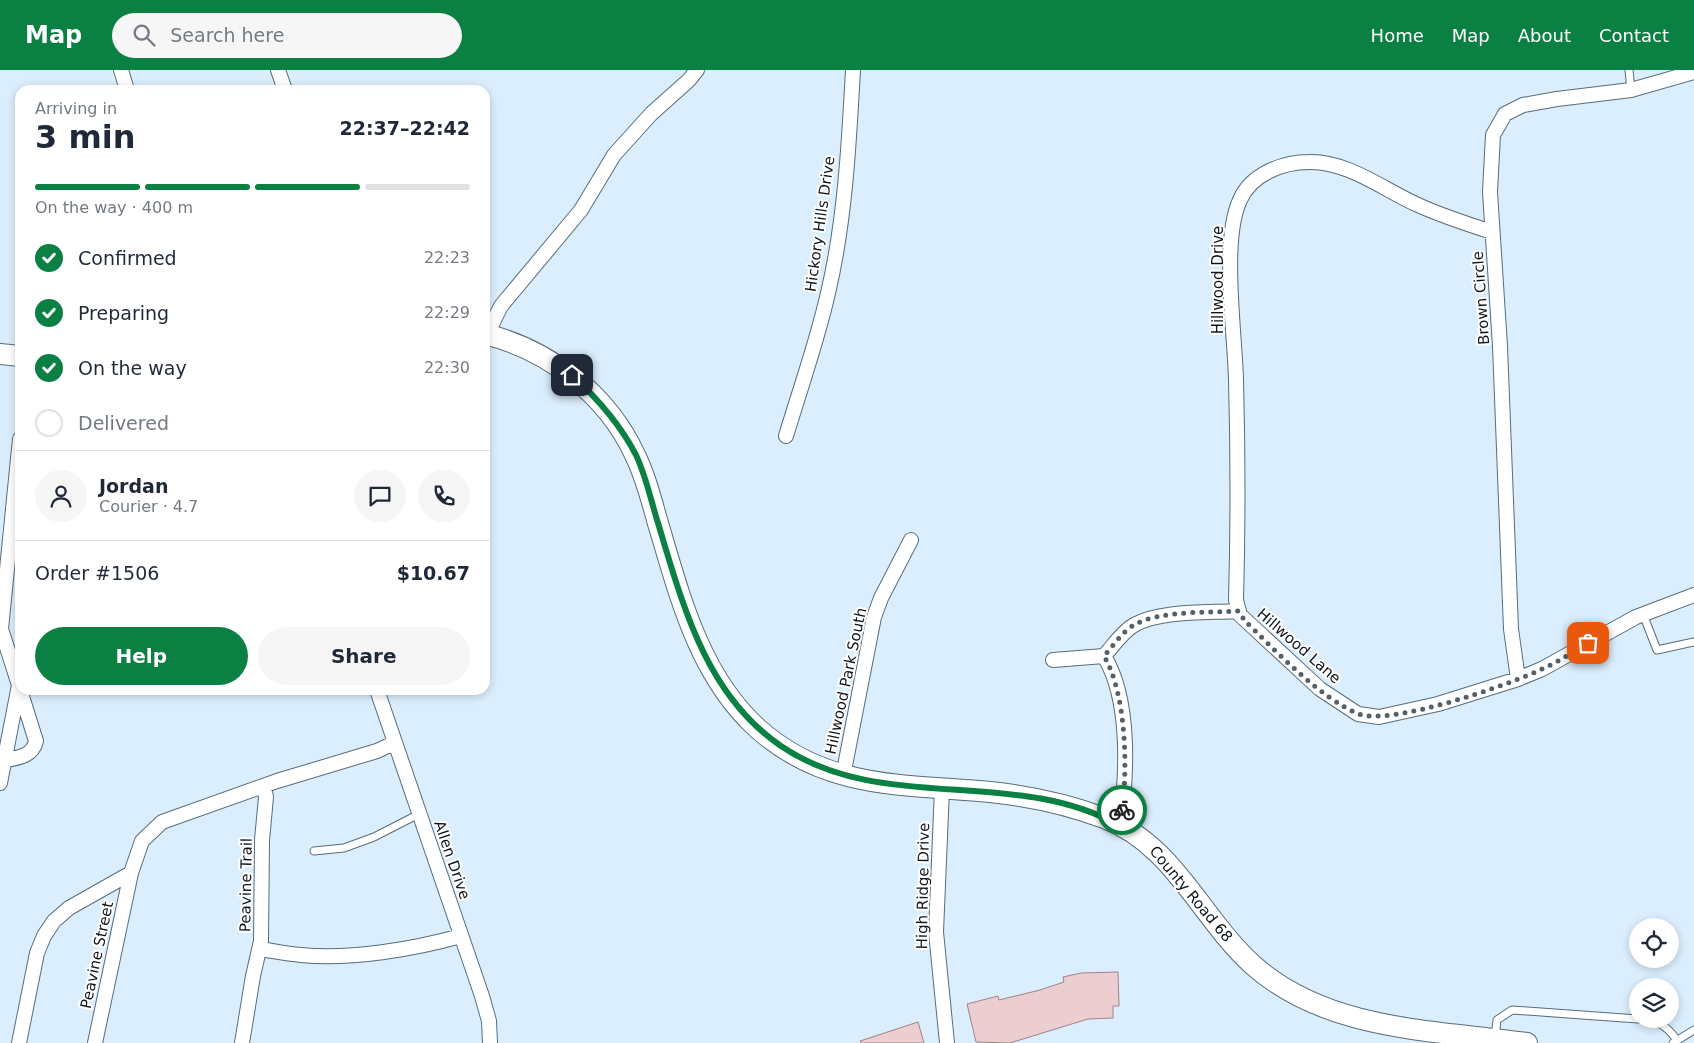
<!DOCTYPE html>
<meta charset="utf-8">
<style>
body{margin:0;font-family:"DejaVu Sans",sans-serif;background:#f6f6f7;color:#1f2937;height:100vh;display:flex;flex-direction:column;font-size:19px;white-space:nowrap}
*{box-sizing:border-box;margin:0}
p{font-size:16px;color:#747a83}
.icon{flex:none;width:28px;height:28px;fill:none;stroke:currentColor;stroke-width:2;stroke-linecap:round;stroke-linejoin:round}
.map{position:relative;flex:1;overflow:hidden}
.panel{position:absolute;left:15px;top:15px;width:475px;height:610px;display:flex;flex-direction:column;background:#fff;border-radius:15px;box-shadow:0 2px 8px #0003}
.panel>*{flex:none}
.controls{position:absolute;left:1629px;top:848px;display:grid;gap:10px}
.controls a{display:grid;place-items:center;width:50px;height:50px;border-radius:50%;background:#fff;box-shadow:0 2px 8px #0003;font-size:25px}
.pin{position:absolute;display:grid;place-items:center;width:42px;height:42px;color:#fff;margin:-21px;border-radius:10px;box-shadow:0 2px 8px #0006}
.courier{position:absolute;display:grid;place-items:center;width:50px;height:50px;margin:-25px;border:4px solid #0b8043;border-radius:50%;background:#fff;color:#222;box-shadow:0 1px 6px #0007}
.overview em{font-style:normal;font-weight:600}
.overview div{display:flex;flex-direction:column-reverse}
.overview{display:flex;align-items:center;justify-content:space-between;height:85px;padding:0 20px}
h1{font-size:32px;font-weight:600;line-height:38px}
.bar{display:grid;grid-template-columns:repeat(4,1fr);gap:8px 5px;align-content:center;height:60px;padding:0 20px}
.bar i{height:6px;border-radius:4px;background:#e0e1e3}
.bar .active{background:#0b8043}
.bar p{grid-column:span 4}
.line{display:flex;align-items:center;gap:12px;padding:0 20px;border-top:1px solid #e0e1e3}
.line div{flex:1}
.round{display:grid;place-items:center;flex:none;width:52px;height:52px;border-radius:26px;background:#f6f6f7}
ol{padding:0 20px;list-style:none}
li{display:flex;align-items:center;gap:15px;height:55px}
li p{margin-inline-start:auto}
li .icon{padding:5px;border-radius:50%;background:#0b8043;color:#fff;stroke-width:4}
li:last-child{color:#747a83}
li i{width:28px;height:28px;border:2px solid #e0e1e3;border-radius:50%}
.cta{display:flex;gap:10px;margin-top:auto;padding:10px 20px}
.cta a{flex:1;height:58px;border-radius:30px;background:#0b8043;color:#fff;font-size:20px;font-weight:600;line-height:58px;text-align:center}
.cta a+a{background:#f6f6f7;color:#1f2937}
header{display:flex;align-items:center;gap:30px;box-sizing:border-box;height:70px;padding:0 25px;background:#0b8043;color:#fff}
header strong{font-size:24px}
nav{display:flex;gap:28px;margin-inline-start:auto;font-size:18px}
.search{width:350px;height:45px;background:#f6f6f7;display:flex;align-items:center;gap:12px;box-sizing:border-box;padding:0 18px;border-radius:28px;color:#747a83;font-size:19px}
.map>svg:first-child{display:block}
.building{fill:#edced0;stroke:#a08386}
.lines{fill:none;stroke-linecap:round;stroke-linejoin:round}
.lane-casing{stroke:#576c7c;stroke-width:9}
.street-casing{stroke:#576c7c;stroke-width:16}
.secondary-casing{stroke:#576c7c;stroke-width:22}
.lane{stroke:#fff;stroke-width:7}
.street{stroke:#fff;stroke-width:14}
.secondary{stroke:#fff;stroke-width:20}
.done{stroke:#55616a;stroke-width:5;stroke-dasharray:0 9}
.route{stroke:#0b8043;stroke-width:6}
.labels{text-anchor:middle;dominant-baseline:central;stroke-width:4;stroke-linejoin:round;paint-order:stroke}
.street-label{font-size:15px;fill:#0d151b;stroke:#fff}
</style>
<header>
<strong>Map</strong>
<div class="search"><svg class="icon" aria-label="search" viewBox="0 0 24 24"><circle cx="10" cy="10" r="6"/><path d="M15 15l6 6"/></svg>Search here</div>
<nav><a>Home</a><a>Map</a><a>About</a><a>Contact</a></nav>
</header>
<div class="map">
<svg width="1694" height="973" viewBox="0 0 1694 973">
<rect width="100%" height="100%" fill="#dbeefd"/>
<path class="building" d="M1118 902 1119 936H1113V948L1088 949 1010 973 976 972 967 934 998 926 999 930 1040 920 1064 912 1063 907 1081 903Z
M918 952 924 973H861L860 971Z"/>
<g class="lines">
<g class="lane-casing">
<path id="lane" d="M1629 0 1631 20
M1643 544 1657 580 1694 572
M314 781 344 778 374 767 419 744
M1640 949C1657 950 1666 955 1676 969
M1495 968 1497 950 1512 940 1638 949
M1673 973 1694 960"/>
</g>
<g class="street-casing">
<path id="street" d="M121 0 127 20
M278 0 285 20
M1492 162C1467 154 1442 146 1418 135 1384 120 1348 91 1309 92 1283 92 1251 104 1240 130 1221 170 1235 264 1236 310 1238 384 1238 457 1236 530L1240 545 1320 619 1358 644 1379 647 1438 634 1518 609 1542 599 1636 547 1694 525
M487 264 501 236 581 140 614 85 651 44 689 10 697 0
M786 366C800 319 817 272 828 223 845 151 849 74 853 0
M1104 586C1131 630 1127 706 1120 756
M1104 586C1113 576 1122 562 1134 555 1160 540 1208 543 1238 541
M1053 590 1104 586
M1518 609 1511 559 1500 276 1490 122 1493 65 1505 44 1523 35 1557 29 1631 20 1694 2
M377 620 482 926 489 951 490 973
M5 690C18 688 33 686 36 671L20 620
M843 706 874 547 881 528 911 470
M0 713 19 615 1 559 20 369
M942 719 936 862 947 973
M260 879C273 881 287 884 301 885 351 890 414 879 461 866
M19 973 37 883 44 866 54 851 69 838 131 803 142 771 162 752 277 711 377 681 394 673
M95 973 131 803
M242 973 253 906 261 871 262 770 266 727 264 716"/>
</g>
<g class="secondary-casing">
<path id="secondary" d="M485 264C549 280 607 324 635 385 645 405 651 428 657 450 679 523 698 604 757 658 826 720 904 714 990 722 1029 726 1067 734 1104 748 1174 774 1201 849 1254 896 1328 961 1434 960 1527 973
M0 284 20 286"/>
</g>
<use href="#lane" class="lane"/>
<use href="#street" class="street"/>
<use href="#secondary" class="secondary"/>
</g>
<g class="lines">
<path class="done" d="M1122 740C1128 697 1126 623 1104 586 1113 576 1122 562 1134 555 1160 540 1208 543 1238 541L1245 551C1274 579 1322 630 1359 644 1391 656 1509 615 1542 599 1558 592 1573 582 1588 573"/>
<path class="route" d="M572 305C598 329 620 354 636 385 646 406 651 431 658 453 683 536 706 625 781 676 882 745 1016 696 1120 756L1122 740"/>
</g>
<g class="labels">
<g class="street-label">
<text transform="translate(820 154) rotate(-82)">Hickory Hills Drive</text>
<text transform="translate(1218 210) rotate(-90)">Hillwood Drive</text>
<text transform="translate(1481 228) rotate(-94)">Brown Circle</text>
<text transform="translate(1299 576) rotate(41)">Hillwood Lane</text>
<text transform="translate(846 611) rotate(-78)">Hillwood Park South</text>
<text transform="translate(452 790) rotate(71)">Allen Drive</text>
<text transform="translate(246 815) rotate(-89)">Peavine Trail</text>
<text transform="translate(923 816) rotate(-89)">High Ridge Drive</text>
<text transform="translate(1191 824) rotate(50)">County Road 68</text>
<text transform="translate(97 885) rotate(-78)">Peavine Street</text>
</g>
</g>
</svg>
<div class="controls">
<a><svg class="icon" aria-label="locate" viewBox="0 0 24 24"><circle cx="12" cy="12" r="6"/><path d="M12 2v4M12 18v4M2 12h4M18 12h4"/></svg></a>
<a><svg class="icon" aria-label="layers" viewBox="0 0 24 24"><path d="M12 4l9 5-9 5-9-5zM3 14l9 5 9-5"/></svg></a>
</div>
<div class="pin" style="left:1588px;top:573px;background:#ea580c"><svg class="icon" aria-label="bag" viewBox="0 0 24 24"><path d="M5 8h14l-1 12H6zM9 8a3 3 0 0 1 6 0"/></svg></div>
<div class="pin" style="left:572px;top:305px;background:#1f2937"><svg class="icon" aria-label="home" viewBox="0 0 24 24"><path d="M3 11l9-7 9 7M6 9v11h12V9"/></svg></div>
<div class="courier" style="left:1122px;top:740px"><svg class="icon" aria-label="bike" viewBox="0 0 24 24"><circle cx="6" cy="16" r="4"/><circle cx="18" cy="16" r="4"/><path d="M6 16l4-8h5l3 8M10 8l3 8H6M13 5h3"/></svg></div>
<section class="panel">
<div class="overview"><div><h1>3 min</h1><p>Arriving in</p></div><em>22:37–22:42</em></div>
<div class="bar"><i class="active"></i><i class="active"></i><i class="active"></i><i></i><p>On the way · 400 m</p></div>
<ol>
<li><svg class="icon" aria-label="check" viewBox="0 0 24 24"><path d="M5 12l5 5 9-10"/></svg>Confirmed<p>22:23</p></li>
<li><svg class="icon" aria-label="check" viewBox="0 0 24 24"><path d="M5 12l5 5 9-10"/></svg>Preparing<p>22:29</p></li>
<li><svg class="icon" aria-label="check" viewBox="0 0 24 24"><path d="M5 12l5 5 9-10"/></svg>On the way<p>22:30</p></li>
<li><i></i>Delivered</li>
</ol>
<div class="line" style="height:90px"><a class="round"><svg class="icon" aria-label="person" viewBox="0 0 24 24"><circle cx="12" cy="8" r="4"/><path d="M4 21q1-7 8-7t8 7"/></svg></a><div><b>Jordan</b><p>Courier · 4.7</p></div><a class="round"><svg class="icon" aria-label="chat" viewBox="0 0 24 24"><path d="M4 5h16v11H9l-5 4z"/></svg></a><a class="round"><svg class="icon" aria-label="phone" viewBox="0 0 24 24"><path d="M5 4h4l2 5-3 2q2 4 5 5l2-3 5 2v4C11 20 4 13 5 4z"/></svg></a></div>
<div class="line" style="height:65px"><div>Order #1506</div><b>$10.67</b></div>
<div class="cta"><a>Help</a><a>Share</a></div>
</section>
</div>
